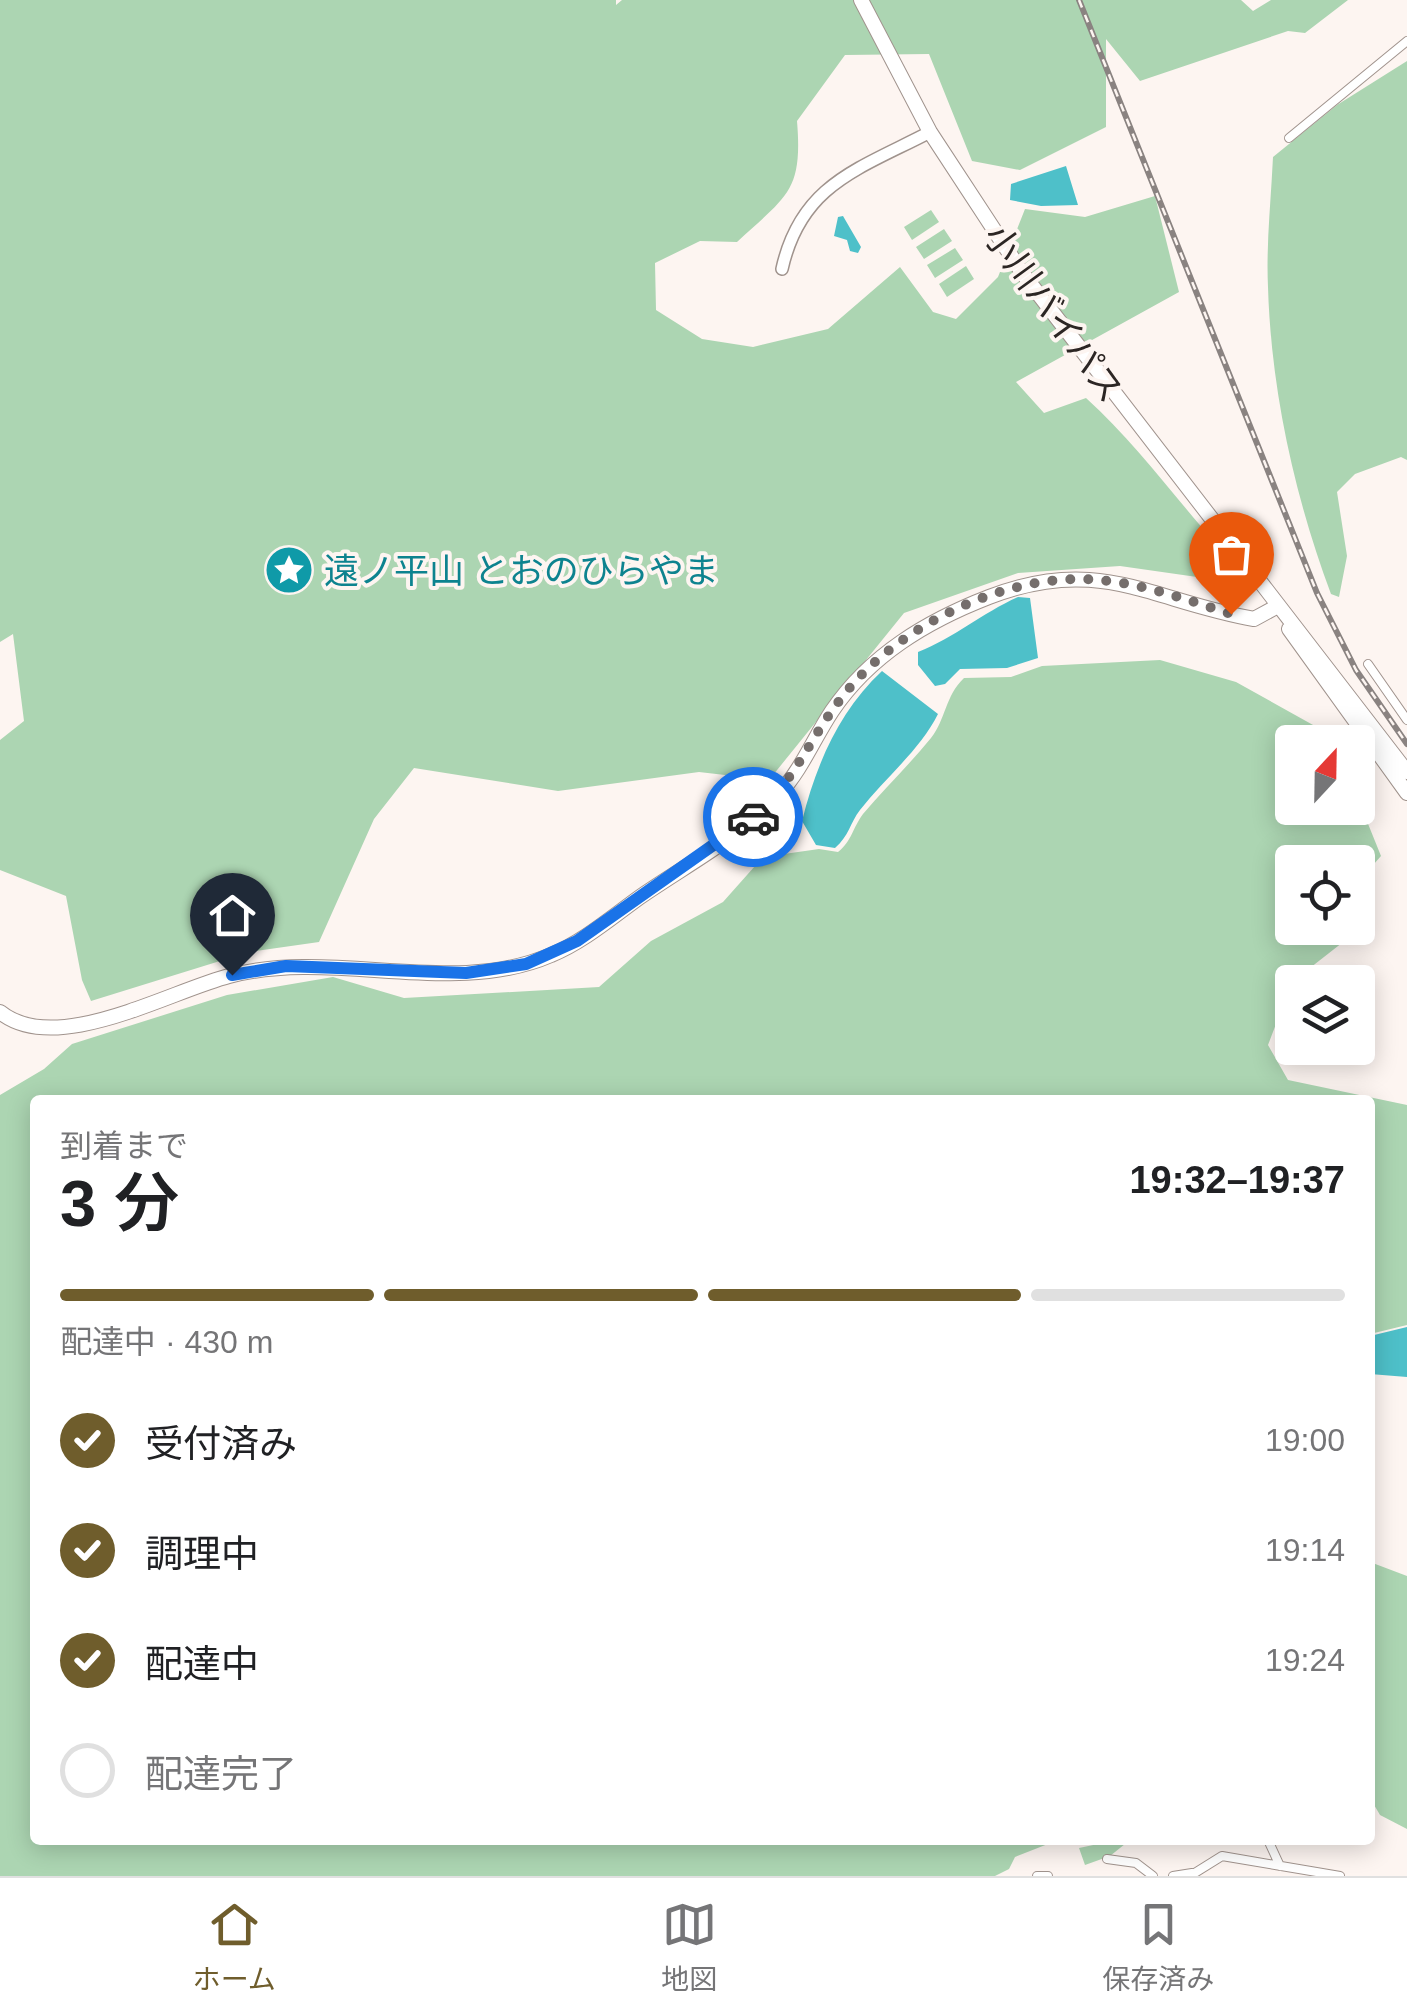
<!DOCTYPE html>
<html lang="ja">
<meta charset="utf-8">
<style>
body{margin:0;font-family:Arial,"Noto Sans JP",sans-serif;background:#f6f6f6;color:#202124;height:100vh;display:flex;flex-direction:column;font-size:38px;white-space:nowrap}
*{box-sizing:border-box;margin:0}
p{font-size:32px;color:#757577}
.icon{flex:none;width:55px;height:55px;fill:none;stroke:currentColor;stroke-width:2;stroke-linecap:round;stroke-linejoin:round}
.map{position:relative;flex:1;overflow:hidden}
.sheet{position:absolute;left:30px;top:1095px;width:1345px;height:750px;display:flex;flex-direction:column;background:#fff;border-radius:10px;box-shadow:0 5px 25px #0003}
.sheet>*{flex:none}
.needle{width:65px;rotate:22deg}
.controls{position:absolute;left:1275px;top:725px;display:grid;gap:20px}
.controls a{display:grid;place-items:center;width:100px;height:100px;border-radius:10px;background:#fff;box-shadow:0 5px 25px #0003;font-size:50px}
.pin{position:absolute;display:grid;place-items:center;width:85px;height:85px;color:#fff;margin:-102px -42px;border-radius:50% 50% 50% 0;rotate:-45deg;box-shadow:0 0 10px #0007}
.pin .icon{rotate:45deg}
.courier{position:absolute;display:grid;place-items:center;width:100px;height:100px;margin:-50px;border:8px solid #1a73e8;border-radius:50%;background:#fff;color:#222;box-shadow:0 2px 12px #0007}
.headline em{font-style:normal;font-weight:600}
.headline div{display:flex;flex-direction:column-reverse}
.headline{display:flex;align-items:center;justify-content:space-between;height:170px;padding:0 30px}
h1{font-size:65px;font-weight:600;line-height:75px}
.bar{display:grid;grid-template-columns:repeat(4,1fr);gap:15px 10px;align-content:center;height:120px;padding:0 30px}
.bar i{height:12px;border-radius:8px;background:#e0e0e0}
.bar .active{background:#6f5d2c}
.bar p{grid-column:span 4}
ol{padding:0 30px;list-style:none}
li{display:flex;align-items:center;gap:30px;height:110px}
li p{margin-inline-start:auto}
li .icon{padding:10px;border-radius:50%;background:#6f5d2c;color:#fff;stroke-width:4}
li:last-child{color:#757577}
li i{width:55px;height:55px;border:5px solid #e0e0e0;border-radius:50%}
.dock{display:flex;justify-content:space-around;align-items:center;height:140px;border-top:2px solid #e0e0e0;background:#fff;font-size:28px;color:#757577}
.dock a{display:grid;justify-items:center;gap:5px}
.dock .active{color:#6f5d2c}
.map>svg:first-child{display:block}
.green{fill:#acd5b2}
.water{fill:#4ec0c9}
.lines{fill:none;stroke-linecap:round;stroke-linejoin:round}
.street-casing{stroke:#a0938d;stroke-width:10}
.secondary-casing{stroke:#a0938d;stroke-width:14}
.highway-casing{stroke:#a0938d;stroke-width:16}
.street{stroke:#fff;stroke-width:8}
.secondary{stroke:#fff;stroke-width:11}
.highway{stroke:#fff;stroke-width:14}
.rail-casing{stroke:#8a8381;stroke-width:6}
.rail{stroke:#fdf5f1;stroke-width:2.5;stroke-dasharray:8;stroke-linecap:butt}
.done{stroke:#756e6c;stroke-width:10;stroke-dasharray:0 18}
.route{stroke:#1a73e8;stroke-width:12}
.labels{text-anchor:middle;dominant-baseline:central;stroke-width:8;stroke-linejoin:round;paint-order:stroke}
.street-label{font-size:35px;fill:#2c2624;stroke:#fdf5f1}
.culture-label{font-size:35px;fill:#0d838f;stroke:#fdf5f1;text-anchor:start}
</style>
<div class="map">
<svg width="1407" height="1876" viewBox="0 0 1407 1876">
<rect width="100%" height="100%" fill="#fdf5f1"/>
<path class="green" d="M0 0H616V5L622 0H1241L1253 11 1271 0H1348L1305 33 1288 31 1140 81 1106 39V127L1020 170 972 161 929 54 845 55 797 121C803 193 786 196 737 242L700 241 655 263 656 310 702 339 753 347 828 329 900 267 933 312 956 319 998 277 1025 209 1085 217 1155 196 1179 292 1016 382 1044 413 1086 398C1137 444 1176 500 1222 550L1211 579 1120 566 1018 573 904 613 769 780 699 772 558 791 414 768 374 819 319 942 249 952 91 1001 82 980 66 896 0 870V740L24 721 13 634 0 642Z
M1407 61V460L1401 457 1355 474 1337 492 1347 556 1339 597 1331 594C1295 498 1271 390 1268 287 1266 245 1271 200 1273 157L1337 105Z
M931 210 939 222 912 240 904 227Z
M944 229 952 241 924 259 916 247Z
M955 248 963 260 935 278 927 265Z
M966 266 974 279 947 297 939 284Z
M1160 660 1236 682 1331 735 1334 742H1292V808H1358V799L1381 856 1358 882V862H1292V928H1343L1347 939 1292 982 1268 1045 1288 1080 1407 1105V1325L1370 1334V1100H35V1840L1053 1842 1015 1857 1009 1869 995 1876H0V1095L44 1069 72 1044 227 995 333 977 404 998 599 987 651 941 723 902 763 857 819 849 838 852C852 841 853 827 863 814 885 788 909 765 931 738 946 719 945 696 964 678L1011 677 1042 666Z
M1370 1562 1407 1576V1829L1380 1815 1370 1798Z
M1097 1840H1130L1110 1856 1085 1865 1079 1848 1098 1844Z"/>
<path class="water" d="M1066 166 1078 205 1041 206 1010 200 1011 184Z
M843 216 861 247 858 253 850 251 847 240 834 236 838 217Z
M1018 597 1030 598 1038 658 1007 668 960 669 945 684 935 686 918 665V652C954 638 982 613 1018 597Z
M882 671 938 714C920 750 885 778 860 810 850 823 849 836 835 848L816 845 802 821C816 765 839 711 882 671Z
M1407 1327V1377L1370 1374V1336Z"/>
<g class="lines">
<g class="street-casing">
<path id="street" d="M1289 138 1407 41
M1368 664 1407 720
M1268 1840 1280 1866
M1107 1859 1136 1863 1153 1876
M1037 1876H1048
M1173 1876 1192 1873
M1190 1876 1222 1856 1340 1876"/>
</g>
<g class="secondary-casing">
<path id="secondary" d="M782 269C801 184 859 169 930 132"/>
</g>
<g class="highway-casing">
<path id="highway" d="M861 0 930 132 1023 274 1407 772
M1289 629 1407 793
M0 1012C55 1057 168 992 229 976 335 948 452 998 551 955 583 942 612 917 640 897 686 865 742 836 779 794 802 769 814 738 832 711 870 655 927 621 989 597 1100 554 1151 601 1254 619L1276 607"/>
</g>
<use href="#street" class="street"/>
<use href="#secondary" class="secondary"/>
<use href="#highway" class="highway"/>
<g class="rail-casing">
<path id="rail" d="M1079 0 1317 593 1356 670 1407 744"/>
</g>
<use href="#rail" class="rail"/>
</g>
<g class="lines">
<path class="done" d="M753 817C799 776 808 740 843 696 897 626 1009 571 1099 580 1145 584 1187 600 1231 614"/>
<path class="route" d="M232 975 286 966 466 973 526 964 577 941 753 817"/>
</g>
<defs>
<g id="sight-disc" transform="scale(2.5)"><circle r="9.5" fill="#0f9aa8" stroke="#fdf5f1"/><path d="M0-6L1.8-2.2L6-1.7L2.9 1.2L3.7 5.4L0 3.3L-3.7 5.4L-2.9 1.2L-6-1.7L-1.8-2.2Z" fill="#fff"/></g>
</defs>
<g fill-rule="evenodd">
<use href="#sight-disc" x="289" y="570"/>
</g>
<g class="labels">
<g class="street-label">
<text transform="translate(1054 313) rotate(54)">小川バイパス</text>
</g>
<g class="culture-label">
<text x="324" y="570">遠ノ平山 とおのひらやま</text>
</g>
</g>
</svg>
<div class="controls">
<a><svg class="needle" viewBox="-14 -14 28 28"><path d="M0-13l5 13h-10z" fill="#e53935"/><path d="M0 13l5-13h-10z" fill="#757577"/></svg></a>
<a><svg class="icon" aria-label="locate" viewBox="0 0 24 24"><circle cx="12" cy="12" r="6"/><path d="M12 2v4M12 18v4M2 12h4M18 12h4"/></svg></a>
<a><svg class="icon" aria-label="layers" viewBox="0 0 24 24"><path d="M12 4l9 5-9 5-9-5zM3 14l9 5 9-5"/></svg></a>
</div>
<div class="pin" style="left:1231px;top:614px;background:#ea580c"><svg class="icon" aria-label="bag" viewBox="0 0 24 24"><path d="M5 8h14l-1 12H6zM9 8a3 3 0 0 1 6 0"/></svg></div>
<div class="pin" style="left:232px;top:975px;background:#1f2937"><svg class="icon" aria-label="home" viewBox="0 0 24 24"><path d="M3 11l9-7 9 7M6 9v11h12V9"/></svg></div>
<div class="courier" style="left:753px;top:817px"><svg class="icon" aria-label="car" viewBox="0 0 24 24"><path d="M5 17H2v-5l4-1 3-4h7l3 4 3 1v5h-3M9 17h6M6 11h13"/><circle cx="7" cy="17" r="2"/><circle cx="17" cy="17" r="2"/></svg></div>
<section class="sheet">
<div class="headline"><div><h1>3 分</h1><p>到着まで</p></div><em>19:32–19:37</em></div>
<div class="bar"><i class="active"></i><i class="active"></i><i class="active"></i><i></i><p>配達中 · 430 m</p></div>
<ol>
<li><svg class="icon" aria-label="check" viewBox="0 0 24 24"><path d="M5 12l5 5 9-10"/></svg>受付済み<p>19:00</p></li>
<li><svg class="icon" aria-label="check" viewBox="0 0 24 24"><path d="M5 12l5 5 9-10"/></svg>調理中<p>19:14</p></li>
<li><svg class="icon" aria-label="check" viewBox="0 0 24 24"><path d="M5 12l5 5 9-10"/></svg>配達中<p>19:24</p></li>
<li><i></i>配達完了</li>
</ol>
</section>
</div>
<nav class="dock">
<a class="active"><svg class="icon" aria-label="home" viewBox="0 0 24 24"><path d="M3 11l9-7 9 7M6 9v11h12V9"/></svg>ホーム</a>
<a><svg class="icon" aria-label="map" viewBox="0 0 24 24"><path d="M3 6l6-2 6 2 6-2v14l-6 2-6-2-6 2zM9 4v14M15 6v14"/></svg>地図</a>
<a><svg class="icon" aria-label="saved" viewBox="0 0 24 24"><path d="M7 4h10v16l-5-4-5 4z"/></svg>保存済み</a>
</nav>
